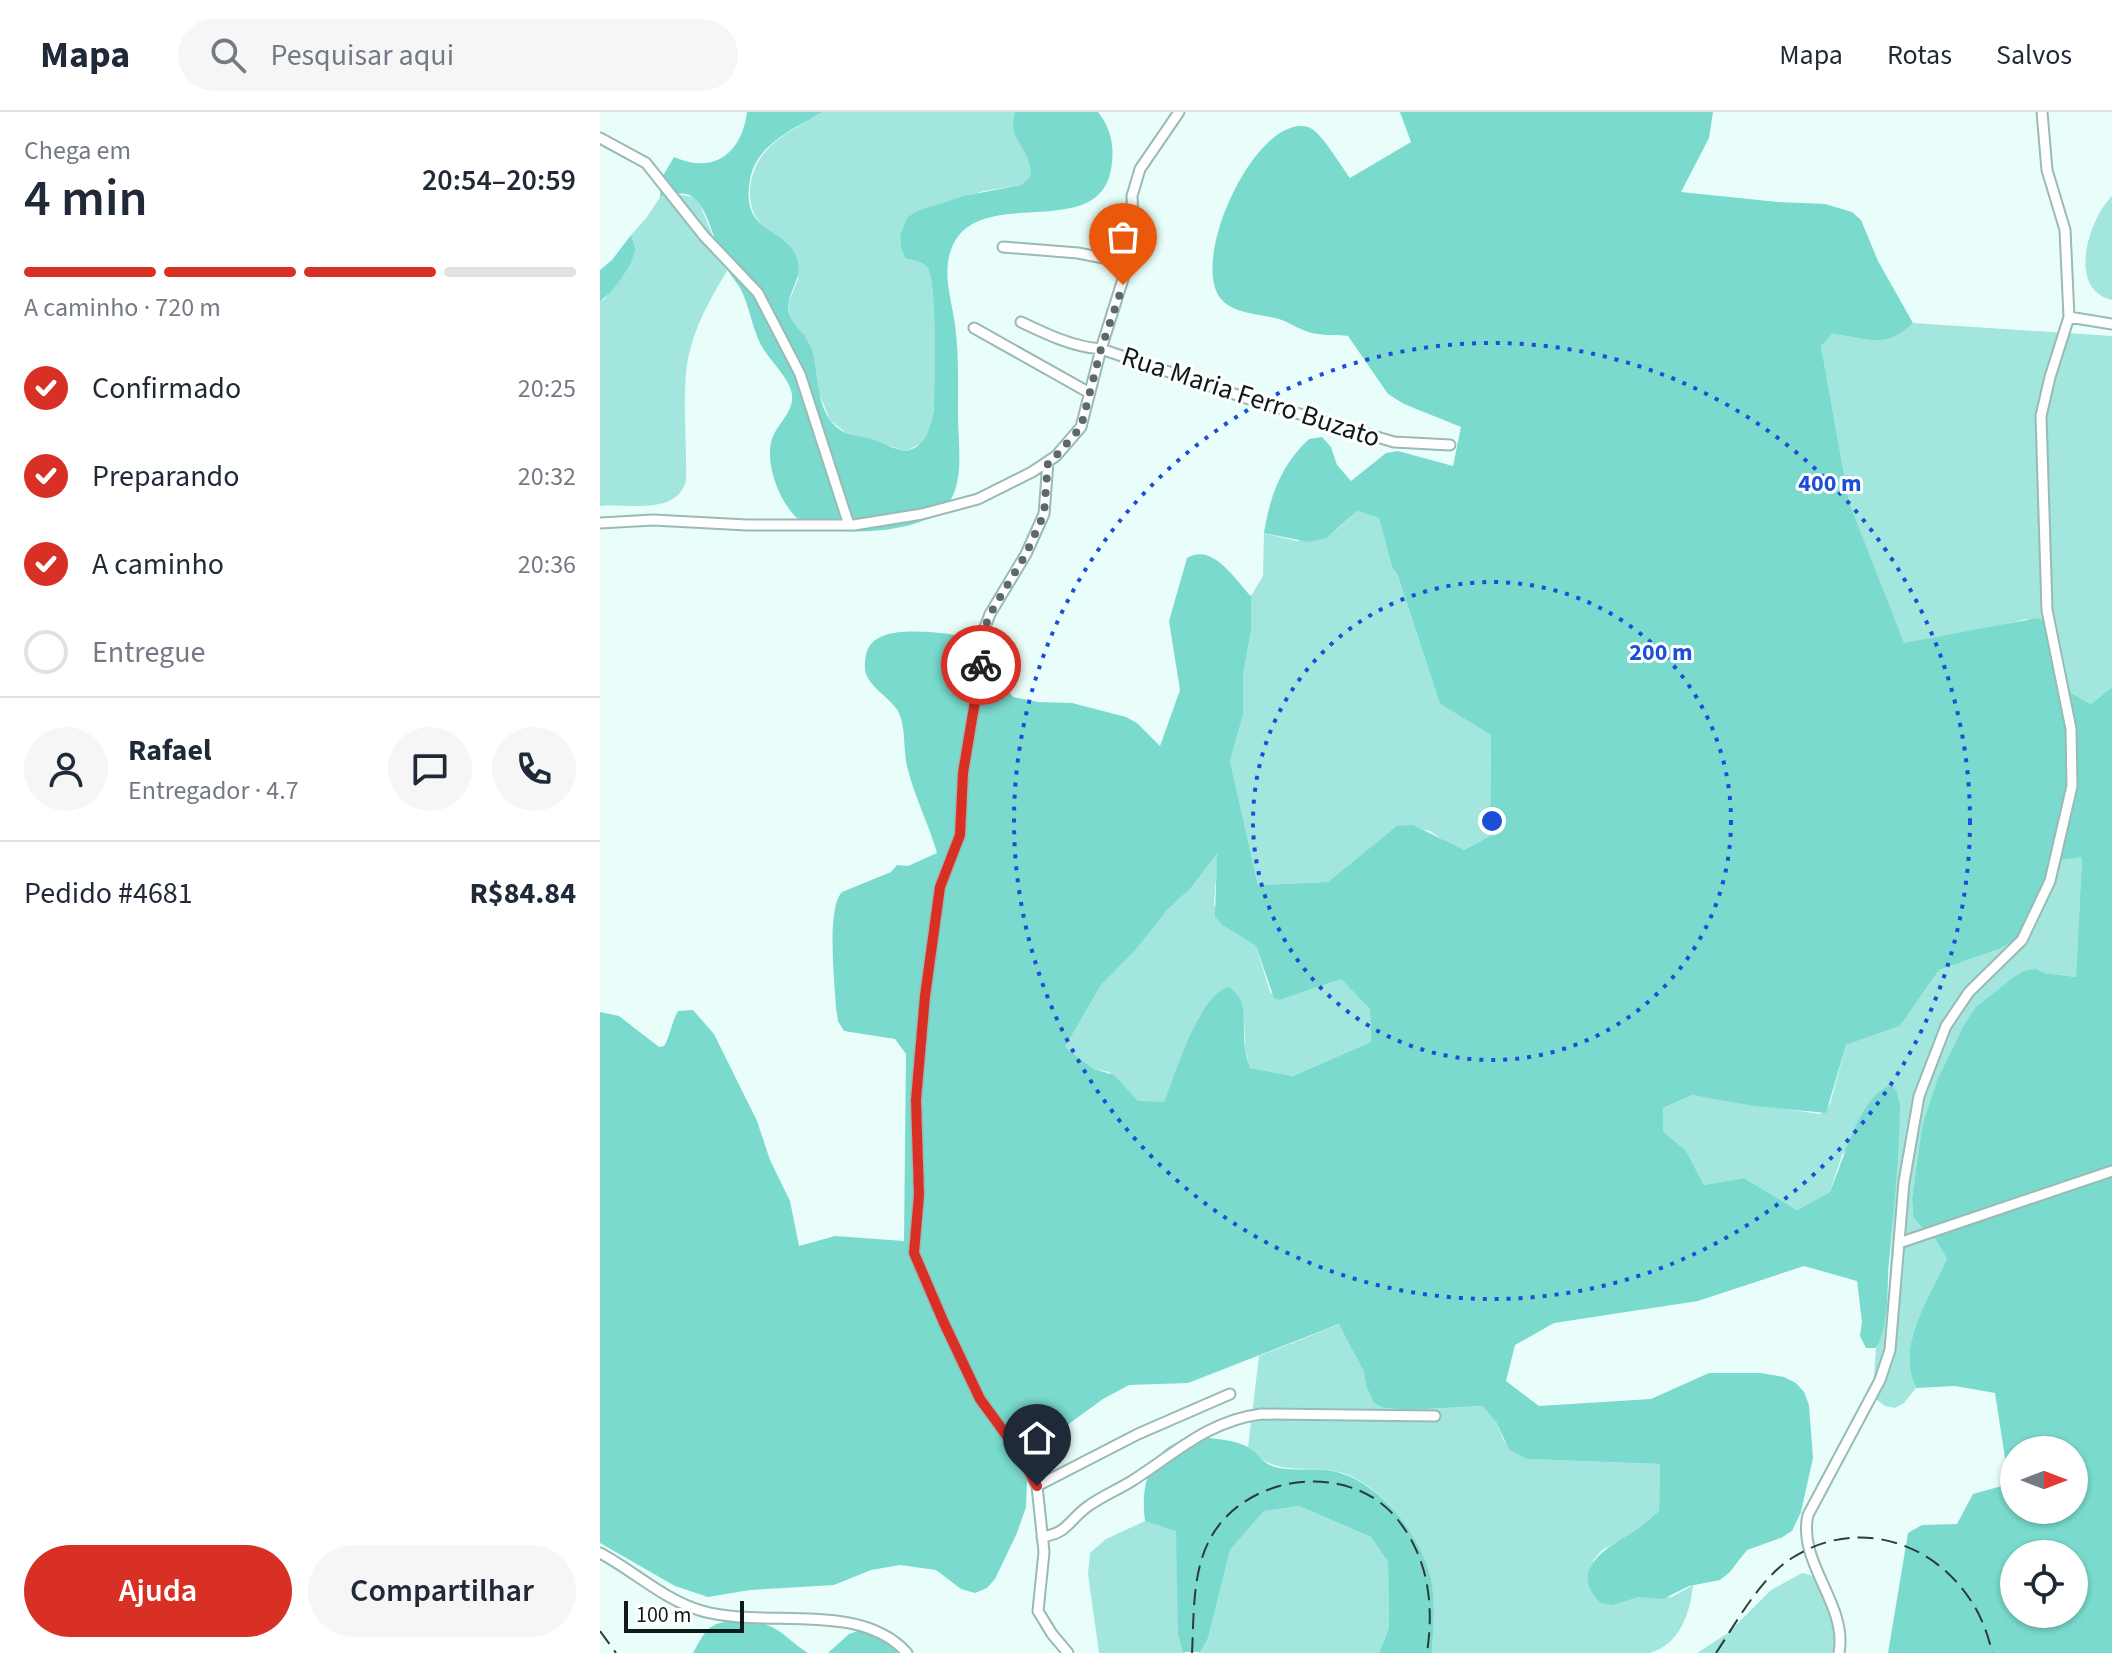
<!DOCTYPE html>
<html lang="pt">
<meta charset="utf-8">
<style>
body{margin:0;font-family:"Source Sans 3",sans-serif;background:#f6f6f7;color:#1f2937;height:100vh;display:flex;flex-direction:column;font-size:30px;white-space:nowrap}
*{box-sizing:border-box;margin:0}
p{font-size:26px;color:#747a83}
.icon{flex:none;width:44px;height:44px;fill:none;stroke:currentColor;stroke-width:2;stroke-linecap:round;stroke-linejoin:round}
.map{position:relative;flex:1;overflow:hidden}
.panel{display:flex;flex-direction:column;background:#fff;width:600px}
.panel>*{flex:none}
.needle{width:52px;rotate:90deg}
.buttons{position:absolute;left:1400px;top:1324px;display:grid;gap:16px}
.buttons a{display:grid;place-items:center;width:88px;height:88px;border-radius:50%;background:#fff;box-shadow:0 2px 6px #0004;font-size:40px}
.scale{position:absolute;left:24px;bottom:20px;width:120px;box-sizing:border-box;padding-left:8px;border:4px solid #0e1b19;border-top:0;font-size:22px;line-height:28px;white-space:nowrap;color:#0e1b19;-webkit-text-stroke:6px #fff;paint-order:stroke}
.pin{position:absolute;display:grid;place-items:center;width:68px;height:68px;color:#fff;margin:-82px -34px;border-radius:50% 50% 50% 0;rotate:-45deg;box-shadow:0 0 8px #0007}
.pin .icon{rotate:45deg}
.courier{position:absolute;display:grid;place-items:center;width:80px;height:80px;margin:-40px;border:6px solid #d93025;border-radius:50%;background:#fff;color:#222;box-shadow:0 2px 10px #0007}
.summary em{font-style:normal;font-weight:600}
.summary div{display:flex;flex-direction:column-reverse}
.summary{display:flex;align-items:center;justify-content:space-between;height:136px;padding:0 24px}
h1{font-size:52px;font-weight:600;line-height:60px}
.bar{display:grid;grid-template-columns:repeat(4,1fr);gap:12px 8px;align-content:center;height:96px;padding:0 24px}
.bar i{height:10px;border-radius:6px;background:#e0e1e3}
.bar .on{background:#d93025}
.bar p{grid-column:span 4}
.line{display:flex;align-items:center;gap:20px;padding:0 24px;border-top:2px solid #e0e1e3}
.line div{flex:1}
.round{display:grid;place-items:center;flex:none;width:84px;height:84px;border-radius:42px;background:#f6f6f7}
ol{padding:0 24px;list-style:none}
li{display:flex;align-items:center;gap:24px;height:88px}
li p{margin-inline-start:auto}
li .icon{padding:8px;border-radius:50%;background:#d93025;color:#fff;stroke-width:4}
li:last-child{color:#747a83}
li i{width:44px;height:44px;border:4px solid #e0e1e3;border-radius:50%}
.action{display:flex;gap:16px;margin-top:auto;padding:16px 24px}
.action a{flex:1;height:92px;border-radius:48px;background:#d93025;color:#fff;font-size:32px;font-weight:600;line-height:92px;text-align:center}
.action a+a{background:#f6f6f7;color:#1f2937}
header{display:flex;align-items:center;gap:48px;box-sizing:border-box;height:112px;padding:0 40px;background:#fff;border-bottom:2px solid #e0e1e3}
header strong{font-size:38px}
nav{display:flex;gap:44px;margin-inline-start:auto;font-size:28px}
.search{width:560px;height:72px;background:#f6f6f7;display:flex;align-items:center;gap:20px;box-sizing:border-box;padding:0 28px;border-radius:44px;color:#747a83;font-size:30px}
main{display:flex;flex:1;min-height:0}
.map>svg:first-child{display:block}
.green{fill:#a3e6dd}
.forest{fill:#79dacd;fill-rule:evenodd}
.lines{fill:none;stroke-linecap:round;stroke-linejoin:round}
.minor-casing{stroke:#99bab5;stroke-width:13}
.minor{stroke:#fff;stroke-width:9}
.rail{stroke:#2d3b39;stroke-width:2;stroke-dasharray:16 8;stroke-linecap:butt}
.done{stroke:#5b6a68;stroke-width:8;stroke-dasharray:0 14.4}
.route{stroke:#d93025;stroke-width:10}
.ring{fill:none;stroke:#1d4ed8;stroke-width:4;stroke-dasharray:4 8}
.labels{text-anchor:middle;dominant-baseline:central;stroke-width:6;stroke-linejoin:round;paint-order:stroke}
.street-label{font-size:28px;fill:#0e1b19;stroke:#fff}
.centre{fill:#1d4ed8;stroke:#fff;stroke-width:4}
.ring-label{font-size:24px;text-anchor:middle;font-weight:bold;fill:#1d4ed8;stroke:#fff;stroke-width:6;stroke-linejoin:round;paint-order:stroke}
</style>
<header>
<strong>Mapa</strong>
<div class="search"><svg class="icon" aria-label="search" viewBox="0 0 24 24"><circle cx="10" cy="10" r="6"/><path d="M15 15l6 6"/></svg>Pesquisar aqui</div>
<nav><a>Mapa</a><a>Rotas</a><a>Salvos</a></nav>
</header>
<main>
<section class="panel">
<div class="summary"><div><h1>4 min</h1><p>Chega em</p></div><em>20:54–20:59</em></div>
<div class="bar"><i class="on"></i><i class="on"></i><i class="on"></i><i></i><p>A caminho · 720 m</p></div>
<ol>
<li><svg class="icon" aria-label="check" viewBox="0 0 24 24"><path d="M5 12l5 5 9-10"/></svg>Confirmado<p>20:25</p></li>
<li><svg class="icon" aria-label="check" viewBox="0 0 24 24"><path d="M5 12l5 5 9-10"/></svg>Preparando<p>20:32</p></li>
<li><svg class="icon" aria-label="check" viewBox="0 0 24 24"><path d="M5 12l5 5 9-10"/></svg>A caminho<p>20:36</p></li>
<li><i></i>Entregue</li>
</ol>
<div class="line" style="height:144px"><a class="round"><svg class="icon" aria-label="person" viewBox="0 0 24 24"><circle cx="12" cy="8" r="4"/><path d="M4 21q1-7 8-7t8 7"/></svg></a><div><b>Rafael</b><p>Entregador · 4.7</p></div><a class="round"><svg class="icon" aria-label="chat" viewBox="0 0 24 24"><path d="M4 5h16v11H9l-5 4z"/></svg></a><a class="round"><svg class="icon" aria-label="phone" viewBox="0 0 24 24"><path d="M5 4h4l2 5-3 2q2 4 5 5l2-3 5 2v4C11 20 4 13 5 4z"/></svg></a></div>
<div class="line" style="height:104px"><div>Pedido #4681</div><b>R$84.84</b></div>
<div class="action"><a>Ajuda</a><a>Compartilhar</a></div>
</section>
<div class="map">
<svg width="1512" height="1541" viewBox="0 0 1512 1541">
<rect width="100%" height="100%" fill="#e9fefa"/>
<path class="green" d="M223 0H415L413 7 431 49V64L421 73 384 79 317 99 300 124 301 136 305 146C313 149 322 149 327 155 338 169 334 275 334 298L330 317 322 331 306 339 246 321 230 308 219 281 210 231 189 205 188 192 198 167 188 132C166 118 149 108 150 79 152 35 189 20 223 0Z
M76 82 94 85 101 95 127 159C108 190 89 225 86 262 83 297 87 333 86 369 76 404 28 391 0 394V189L5 187 35 135 31 123 47 105 60 85Z
M1512 84V188C1466 177 1489 107 1512 84Z
M1313 211 1512 224V572L1511 576 1491 592 1471 581 1455 519 1426 507 1393 516 1304 532 1249 390 1221 234 1232 222C1266 226 1287 238 1313 211Z
M757 399 779 406 792 455 798 464 840 592 891 623 890 724 864 738 849 732 830 719 798 714 728 770 658 773 630 649 643 603V563L651 519V484L663 464 664 421 697 429 736 418Z
M618 741 614 792 624 814 656 834 670 880 680 888 741 867 770 897 771 930 693 964 650 956 645 936 644 904 600 903 564 991 538 989 509 960 494 957 465 935 501 873 567 798 590 777Z
M1482 745 1476 865 1444 861 1336 971 1322 1014 1312 1087 1313 1104 1333 1123 1347 1147C1330 1185 1295 1234 1316 1276L1304 1291 1295 1296 1285 1294 1277 1288 1273 1277 1276 1236 1287 1204 1299 1007 1297 980 1242 1043 1230 1080 1197 1098 1144 1066 1104 1073 1086 1039 1063 1019V996L1092 983 1220 1002 1230 992 1246 933 1300 914 1339 858 1399 837 1456 749Z
M740 1212 764 1260 766 1273 784 1296 808 1298 882 1294 896 1310 904 1329 927 1347 1060 1352 1059 1399 1030 1422 1001 1439 993 1449 1012 1492 1039 1485H1072L1093 1473C1090 1502 1080 1532 1050 1541H832C833 1517 836 1492 831 1468 822 1427 780 1370 739 1360 703 1352 675 1366 648 1335L659 1244Z
M699 1394 771 1425 788 1450 789 1516 779 1541H598L608 1526 630 1438 664 1399Z
M545 1409 576 1418 585 1541H499L488 1462 490 1441 506 1427Z
M1202 1461C1235 1465 1235 1515 1240 1541H1097L1128 1521 1171 1478Z"/>
<path class="forest" d="M147 0H223C197 15 159 31 151 63 137 125 187 113 197 147 203 164 190 177 188 194 187 211 206 220 211 235 220 262 214 302 242 319 251 324 262 324 271 327 283 331 293 337 306 339 326 335 330 317 334 298 334 275 338 169 327 155 322 149 313 149 305 146L301 136 300 124 307 106 317 99 364 84 421 73 431 64C431 34 406 28 415 0H498C510 16 514 30 512 50 505 138 372 65 350 141 343 164 352 190 355 213 359 242 358 273 358 303 358 328 363 358 354 381 339 420 264 422 229 418 223 417 216 417 211 415 184 406 163 353 172 327 178 310 197 298 191 278 186 263 173 252 164 238 153 221 151 200 143 182 139 172 132 166 127 157 115 138 111 101 94 86 86 78 70 83 60 85L61 67 74 45C114 63 142 41 147 0Z
M800 0H1113L1109 26 1081 80 1178 90 1225 92 1252 100 1261 108 1278 149 1313 211C1287 238 1267 226 1232 222L1221 234 1249 390 1304 531 1438 506 1450 512 1455 519 1471 581 1491 592 1511 576 1512 572V1541H1288L1308 1421 1322 1413 1357 1412 1373 1382 1409 1372 1395 1281 1355 1274 1316 1276C1295 1234 1330 1185 1347 1147L1333 1123 1321 1114 1313 1104 1312 1087 1322 1014 1336 971 1364 913 1376 895 1414 865 1424 859 1436 857 1444 861 1476 865 1482 745 1456 749 1430 808 1413 829 1399 837 1339 858 1300 914 1246 933 1226 1001 1155 994 1092 983 1063 996V1019L1086 1039 1104 1073 1144 1066 1197 1098 1230 1080C1243 1051 1259 982 1292 973L1297 980 1300 993C1299 1046 1294 1098 1289 1150 1286 1180 1291 1209 1276 1236H1266L1260 1224 1262 1210 1257 1169 1204 1154 1098 1189 954 1211 915 1233 906 1269 939 1294 1051 1287 1109 1261H1161L1184 1265 1196 1271 1204 1280 1209 1293 1213 1346 1201 1400 1192 1419 1181 1426 1147 1438 1129 1461 1120 1468 1089 1474 1063 1487 1039 1485 1012 1493 1001 1491C968 1460 1004 1437 1028 1423 1039 1416 1049 1407 1059 1399L1060 1352 927 1347 909 1337 896 1310 882 1294 808 1298 784 1296 774 1291 766 1273 764 1260 739 1212 588 1271 529 1273 503 1287 452 1324 420 1334 427 1368 426 1395 417 1421 395 1467 387 1476 375 1481 361 1477 336 1458 300 1453 271 1458 234 1473 150 1478 108 1485 75 1474 0 1431V900L19 904 59 935 64 934C71 923 71 911 78 899L93 898 114 922 157 1009 170 1048 190 1089 199 1134 235 1124 304 1129 306 942 295 927 244 919 238 909 236 896C235 871 226 797 242 780L291 760 297 753 308 754 337 741C329 712 314 684 307 654 303 637 306 614 298 599 290 586 271 576 266 562 264 556 265 549 266 543 271 517 308 519 329 520 397 525 378 537 413 585L438 590 472 591 526 605 537 611 560 634 580 578 569 509 587 446C613 430 635 468 651 484V519L643 563V603L630 649 658 773 728 770 797 714 813 713 864 738 890 724 891 623 840 592 798 464 792 455 779 406 757 399 726 426 709 430 664 421C670 384 681 353 709 327L722 325 731 335 737 353 751 369 786 341 798 339 853 354 861 315 804 292 788 282 748 224C738 222 729 224 718 222 703 221 692 211 679 207 662 202 634 202 622 188 587 151 656 1 708 15 720 18 741 54 750 66L811 30ZM617 742 615 805 624 814 656 834 674 886 680 888 741 867 770 897 771 930 693 964 650 956C648 950 646 943 645 936 641 915 651 887 628 875 597 886 577 960 564 990L538 989 514 963 494 957 465 935 501 873 536 837 567 798 590 777ZM1414 1338H1474V1398H1414ZM1414 1442H1474V1502H1414Z
M31 123C31 124 35 134 35 135 36 149 12 182 0 189V158L12 148Z
M603 1325C617 1327 633 1328 646 1334 657 1339 661 1351 675 1355 695 1360 717 1355 737 1360 780 1371 821 1424 831 1467 836 1491 833 1517 832 1541H779L789 1516 788 1450 771 1425 699 1394 664 1399 630 1438 608 1526 600 1540H583L578 1522 576 1419 545 1409C539 1366 555 1326 603 1325Z
M147 1508C181 1513 182 1524 208 1541H93C110 1509 112 1511 147 1508Z
M267 1516 310 1541H228L249 1522Z"/>
<g class="lines">
<g class="minor-casing">
<path id="minor" d="M0 26 46 51 104 124 158 181 200 262 249 413
M403 135 478 141 529 151
M1469 205 1512 212
M421 210C446 222 473 235 501 237L649 287 794 330 850 333
M374 216 488 280
M448 350 444 402 426 442 390 502 384 518 380 561 363 661 360 723 340 775 325 884 316 988 319 1083 314 1141 344 1211 380 1287 418 1339 437 1374 444 1440 438 1499 452 1522 468 1541
M0 411 53 408 147 413H254L322 402 378 387 432 360 456 344 481 315 501 237 534 132 532 84 540 57 579 0
M1299 1131 1512 1059
M437 1374 538 1322 630 1282
M442 1425C468 1421 468 1409 487 1395 502 1384 520 1377 535 1367 578 1339 609 1309 661 1302L835 1304
M0 1441C34 1459 64 1488 102 1499 166 1517 259 1488 307 1541
M1239 1541C1248 1492 1197 1451 1208 1403L1280 1268 1290 1238 1304 1070 1319 984 1346 914 1369 880 1422 828 1450 769 1472 674 1471 617 1447 498 1441 304 1450 265 1469 205 1465 118 1447 58 1442 0"/>
</g>
<use href="#minor" class="minor"/>
<path class="rail" d="M0 1519 16 1541
M592 1541C594 1504 592 1460 610 1427 645 1361 751 1348 798 1408 829 1447 834 1494 827 1541
M1116 1541C1136 1511 1161 1465 1192 1446 1275 1393 1374 1449 1392 1541"/>
</g>
<g class="lines">
<path class="done" d="M381 553 384 518 390 502 426 442 444 402 448 350 456 344 481 315 501 237 523 173"/>
<path class="route" d="M381 553 363 661 360 723 340 775 325 884 316 988 319 1083 314 1141 344 1211 380 1287 418 1339 437 1374"/>
</g>
<g class="ring">
<circle cx="892" cy="709" r="239"/>
<circle cx="892" cy="709" r="478"/>
</g>
<g class="labels">
<g class="street-label">
<text transform="translate(651 285) rotate(18)">Rua Maria Ferro Buzato</text>
</g>
</g>
<circle cx="892" cy="709" r="12" class="centre"/>
<g class="ring-label">
<text x="1230" y="379">400 m</text>
<text x="1061" y="548">200 m</text>
</g>
</svg>
<div class="buttons">
<a><svg class="needle" viewBox="-14 -14 28 28"><path d="M0-13l5 13h-10z" fill="#e53935"/><path d="M0 13l5-13h-10z" fill="#747a83"/></svg></a>
<a><svg class="icon" aria-label="locate" viewBox="0 0 24 24"><circle cx="12" cy="12" r="6"/><path d="M12 2v4M12 18v4M2 12h4M18 12h4"/></svg></a>
</div>
<div class="scale">100 m</div>
<div class="pin" style="left:523px;top:173px;background:#ea580c"><svg class="icon" aria-label="bag" viewBox="0 0 24 24"><path d="M5 8h14l-1 12H6zM9 8a3 3 0 0 1 6 0"/></svg></div>
<div class="pin" style="left:437px;top:1374px;background:#1f2937"><svg class="icon" aria-label="home" viewBox="0 0 24 24"><path d="M3 11l9-7 9 7M6 9v11h12V9"/></svg></div>
<div class="courier" style="left:381px;top:553px"><svg class="icon" aria-label="bike" viewBox="0 0 24 24"><circle cx="6" cy="16" r="4"/><circle cx="18" cy="16" r="4"/><path d="M6 16l4-8h5l3 8M10 8l3 8H6M13 5h3"/></svg></div>
</div>
</main>
